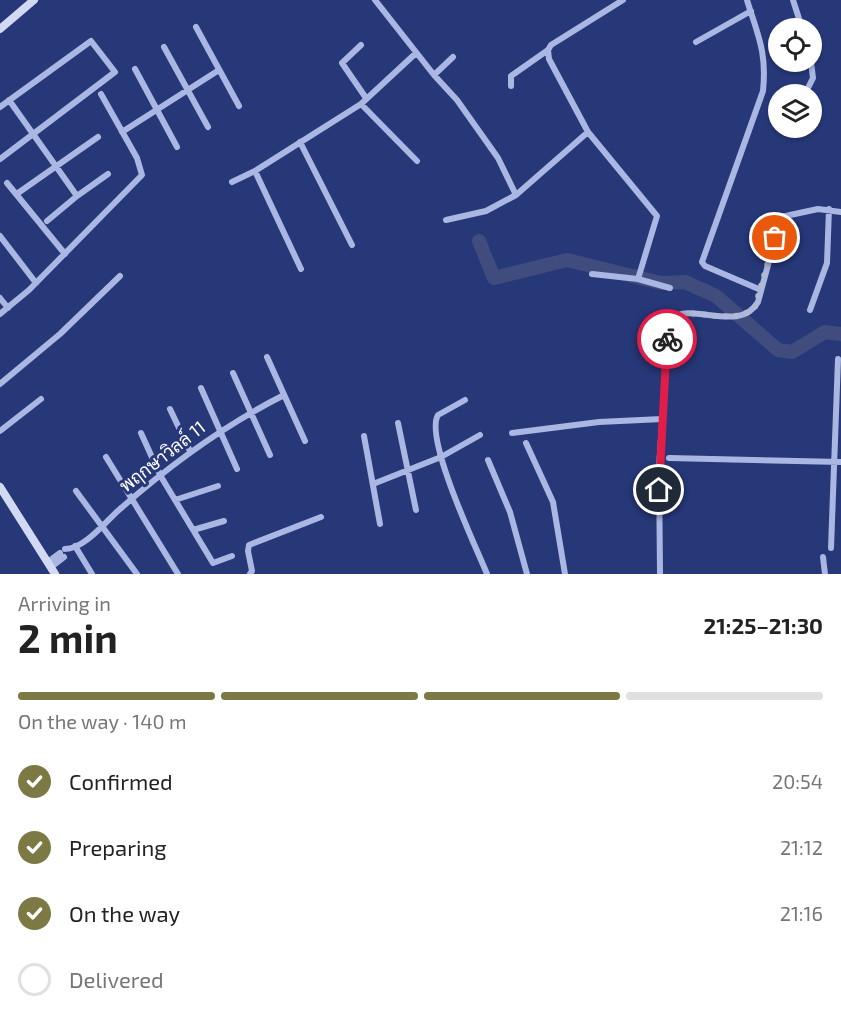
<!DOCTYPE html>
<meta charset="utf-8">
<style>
body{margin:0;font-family:"Exo 2",Sarabun,sans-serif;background:#f6f6f6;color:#222;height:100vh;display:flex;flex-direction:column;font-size:22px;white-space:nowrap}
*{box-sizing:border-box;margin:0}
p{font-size:20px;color:#767676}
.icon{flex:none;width:33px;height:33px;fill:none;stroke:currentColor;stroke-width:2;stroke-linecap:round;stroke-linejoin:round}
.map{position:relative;height:574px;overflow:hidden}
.details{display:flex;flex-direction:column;background:#fff;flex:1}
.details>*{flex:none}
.controls{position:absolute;left:768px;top:18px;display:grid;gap:12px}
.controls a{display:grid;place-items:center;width:54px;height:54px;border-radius:50%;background:#fff;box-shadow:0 2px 4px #0004;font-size:30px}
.pin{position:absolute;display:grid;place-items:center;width:51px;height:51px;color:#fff;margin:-26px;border:3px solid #fff;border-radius:50%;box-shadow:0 2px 6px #0007}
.courier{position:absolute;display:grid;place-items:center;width:60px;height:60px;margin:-30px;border:4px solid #e11d48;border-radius:50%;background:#fff;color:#222;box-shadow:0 2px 8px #0007}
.summary em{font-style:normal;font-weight:700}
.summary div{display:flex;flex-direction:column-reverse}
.summary{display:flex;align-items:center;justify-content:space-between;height:102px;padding:0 18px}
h1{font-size:39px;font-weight:700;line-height:45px}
.bar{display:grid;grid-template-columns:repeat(4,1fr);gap:9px 6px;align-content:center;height:72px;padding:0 18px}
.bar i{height:8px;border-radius:4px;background:#e0e0e0}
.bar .on{background:#7c7945}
.bar p{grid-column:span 4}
ol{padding:0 18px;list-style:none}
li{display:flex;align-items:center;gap:18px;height:66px}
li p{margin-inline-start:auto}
li .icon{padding:6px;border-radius:50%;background:#7c7945;color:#fff;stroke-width:4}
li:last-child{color:#767676}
li i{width:33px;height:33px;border:3px solid #e0e0e0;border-radius:50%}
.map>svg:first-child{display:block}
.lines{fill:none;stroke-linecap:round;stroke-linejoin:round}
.river{stroke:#404c7d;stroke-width:14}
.street{stroke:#aab7e3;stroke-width:6}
.secondary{stroke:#d2d9f3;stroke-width:8}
.done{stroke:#b3b9d0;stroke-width:6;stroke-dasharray:0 10.8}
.route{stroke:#e11d48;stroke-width:8}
.labels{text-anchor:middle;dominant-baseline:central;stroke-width:6;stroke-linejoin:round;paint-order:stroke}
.street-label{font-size:18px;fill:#fff;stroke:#273879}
</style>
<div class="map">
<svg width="841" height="574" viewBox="0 0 841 574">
<rect width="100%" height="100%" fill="#273879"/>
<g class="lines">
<path class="river" d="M479 241 494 278 567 260 661 283 685 282 716 296 778 350 792 352 825 332 841 334"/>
<path class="street" d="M375 0 434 75 457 100 498 158 516 195 588 132
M747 0C758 36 767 52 763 91L702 262 705 266 761 290
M793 0 802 28
M196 27 239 106
M696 42 751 11
M361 45 342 63 366 98
M164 47 208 127
M135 69 177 147
M434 75 453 57
M511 86V76L548 50
M805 94 813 78 811 62
M9 100 77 196 108 174
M361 104 417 161
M0 107 91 41 115 72 0 159
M122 132 219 70
M300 142 352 245
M255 171 301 269
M232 182 255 171 361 104 416 53
M7 183 65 254
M18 193 98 137
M446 220 486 211 516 195
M47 221 77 196
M0 236 36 283
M592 274 638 279 657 216 588 132 549 59 548 50 551 45 623 0
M638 279 670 288
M0 298 8 308
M810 310 827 263 829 209
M0 314 29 290 142 175 137 158 101 94
M267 357 305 441
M233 373 270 455
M0 384 60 334 120 276
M201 388 237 469
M465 400 438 415C424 438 476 547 487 574
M170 409 190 451
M398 423 416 510
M0 431 41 399
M141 433 160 475 213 563 232 556
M512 433 599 422 662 419
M364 436 380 524
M526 443 553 502 565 574
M106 457 178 574
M669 458 841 462
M488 460 510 512 527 574
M373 484 441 457 480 435
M76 491 137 574
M175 500 218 486
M193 530 224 521
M75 546 92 574
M831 548 838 359
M65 549C85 549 106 521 120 509 171 464 223 426 284 395
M823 557 825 574
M48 562 60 553
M51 567 64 557
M250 574 252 571 248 551 249 545 321 517
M660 574 659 467 668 337 672 319C690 301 740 334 758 302L781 217 818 209 841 212"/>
<path class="secondary" d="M0 29 34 0
M0 487 55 574"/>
</g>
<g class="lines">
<path class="done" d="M667 339 672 319C688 303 732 329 755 307L775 238"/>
<path class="route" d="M659 490 667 339"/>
</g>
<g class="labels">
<g class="street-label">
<text transform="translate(162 456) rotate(-38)">พฤกษาวิลล์ 11</text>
</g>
</g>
</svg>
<div class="controls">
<a><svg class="icon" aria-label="locate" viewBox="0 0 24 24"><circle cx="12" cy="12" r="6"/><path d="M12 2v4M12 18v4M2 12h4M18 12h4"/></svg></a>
<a><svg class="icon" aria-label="layers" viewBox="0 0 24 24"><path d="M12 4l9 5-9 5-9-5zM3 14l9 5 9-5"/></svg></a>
</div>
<div class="pin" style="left:775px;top:238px;background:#ea580c"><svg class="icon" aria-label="bag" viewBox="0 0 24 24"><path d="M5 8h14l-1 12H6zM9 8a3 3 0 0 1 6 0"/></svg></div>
<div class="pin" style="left:659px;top:490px;background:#1f2937"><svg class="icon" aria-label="home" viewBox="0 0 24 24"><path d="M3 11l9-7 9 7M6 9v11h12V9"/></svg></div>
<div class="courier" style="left:667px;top:339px"><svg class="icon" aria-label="bike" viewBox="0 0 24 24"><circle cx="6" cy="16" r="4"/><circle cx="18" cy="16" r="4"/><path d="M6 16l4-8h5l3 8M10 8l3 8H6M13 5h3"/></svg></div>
</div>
<section class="details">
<div class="summary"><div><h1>2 min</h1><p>Arriving in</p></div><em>21:25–21:30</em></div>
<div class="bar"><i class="on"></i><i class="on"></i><i class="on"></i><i></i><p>On the way · 140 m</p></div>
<ol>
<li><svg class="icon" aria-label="check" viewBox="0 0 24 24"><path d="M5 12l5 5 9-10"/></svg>Confirmed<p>20:54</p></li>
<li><svg class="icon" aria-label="check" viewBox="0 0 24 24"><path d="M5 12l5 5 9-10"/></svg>Preparing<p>21:12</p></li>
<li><svg class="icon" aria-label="check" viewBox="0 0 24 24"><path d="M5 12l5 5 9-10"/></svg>On the way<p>21:16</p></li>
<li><i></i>Delivered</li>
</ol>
</section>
